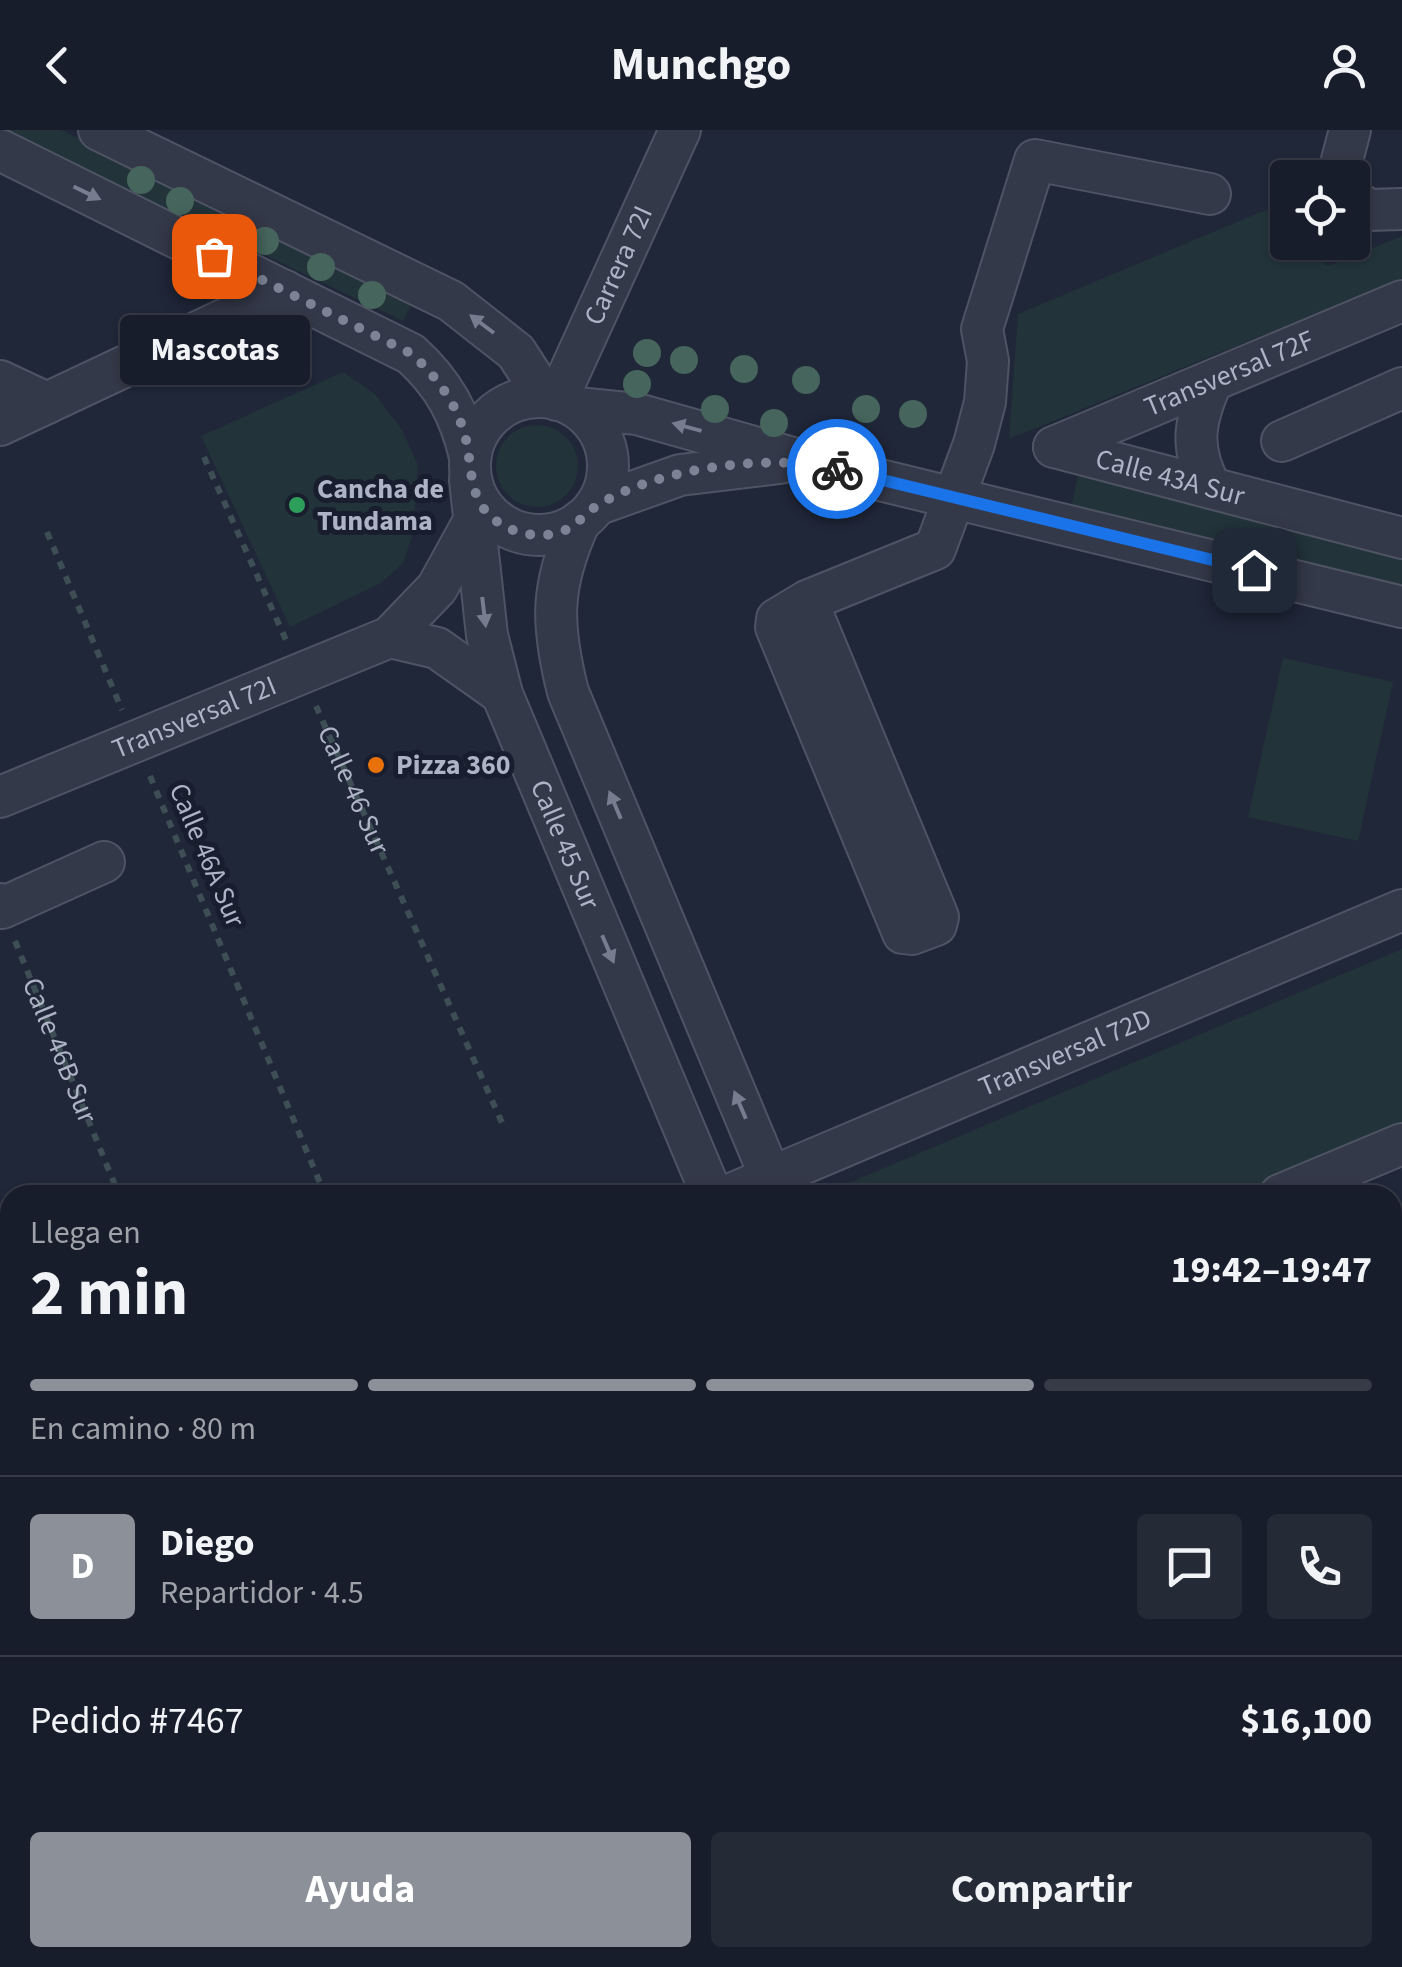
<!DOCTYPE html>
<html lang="es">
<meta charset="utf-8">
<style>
body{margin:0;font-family:"Source Sans 3",sans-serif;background:#252a37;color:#f1f3f6;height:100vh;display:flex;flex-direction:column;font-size:38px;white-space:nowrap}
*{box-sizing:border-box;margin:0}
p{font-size:32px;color:#9fa2a9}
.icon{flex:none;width:55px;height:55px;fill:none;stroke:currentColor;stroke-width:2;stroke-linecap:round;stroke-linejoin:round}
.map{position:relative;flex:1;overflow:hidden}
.sheet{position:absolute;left:0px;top:1055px;width:1402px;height:782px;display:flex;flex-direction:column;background:#181d2b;border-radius:30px 30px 0 0;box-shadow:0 2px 8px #0004,0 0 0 2px #363b47}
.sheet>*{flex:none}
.tools{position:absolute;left:1270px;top:30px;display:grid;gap:20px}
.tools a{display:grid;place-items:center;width:100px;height:100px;border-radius:10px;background:#181d2b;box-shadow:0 2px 8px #0004,0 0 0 2px #363b47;font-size:50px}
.pin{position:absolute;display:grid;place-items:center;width:85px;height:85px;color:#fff;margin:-42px;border-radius:20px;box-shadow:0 5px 15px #0006}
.courier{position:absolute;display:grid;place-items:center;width:100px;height:100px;margin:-50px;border:8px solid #1a73e8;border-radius:50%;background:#fff;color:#222;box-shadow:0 2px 12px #0007}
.bubble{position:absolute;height:70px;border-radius:10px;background:#181d2b;box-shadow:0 2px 8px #0004,0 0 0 2px #363b47;font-size:32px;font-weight:700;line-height:70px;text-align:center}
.summary em{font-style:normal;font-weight:700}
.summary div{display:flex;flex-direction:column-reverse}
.summary{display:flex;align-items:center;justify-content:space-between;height:170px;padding:0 30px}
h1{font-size:65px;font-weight:700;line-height:75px}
.bar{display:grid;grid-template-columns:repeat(4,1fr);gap:15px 10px;align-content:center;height:120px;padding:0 30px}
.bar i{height:12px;border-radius:8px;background:#363b47}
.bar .selected{background:#8c9099}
.bar p{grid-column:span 4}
.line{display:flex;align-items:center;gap:25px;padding:0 30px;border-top:2px solid #363b47}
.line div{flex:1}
.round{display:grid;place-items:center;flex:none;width:105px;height:105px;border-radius:10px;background:#252a37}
.button{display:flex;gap:20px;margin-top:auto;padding:20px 30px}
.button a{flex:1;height:115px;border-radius:10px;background:#8c9099;color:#fff;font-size:40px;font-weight:700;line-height:115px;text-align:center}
.button a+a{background:#252a37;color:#f1f3f6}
header{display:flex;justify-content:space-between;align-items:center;height:130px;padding:0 30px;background:#181d2b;font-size:45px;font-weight:700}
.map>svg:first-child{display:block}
.green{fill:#22333a}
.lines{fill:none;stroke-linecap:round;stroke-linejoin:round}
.minor-casing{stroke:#4e5464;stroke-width:44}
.path{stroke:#3d4f54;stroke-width:6;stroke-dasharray:8 8;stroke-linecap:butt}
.minor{stroke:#343949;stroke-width:40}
.tree{fill:#46655c}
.oneway{fill:#777d8e}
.done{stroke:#7c8395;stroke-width:10;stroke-dasharray:0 18}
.route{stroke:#1a73e8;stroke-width:12}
.leisure-dot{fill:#2e9e5b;stroke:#191e2e;stroke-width:4}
.food-dot{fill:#e8710a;stroke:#191e2e;stroke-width:4}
.labels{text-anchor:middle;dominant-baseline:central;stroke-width:10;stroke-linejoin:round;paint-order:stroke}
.street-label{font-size:28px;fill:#aeb4c6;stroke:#191e2e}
.poi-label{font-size:28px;font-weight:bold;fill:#aeb4c6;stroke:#191e2e;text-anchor:start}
</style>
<header><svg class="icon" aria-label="back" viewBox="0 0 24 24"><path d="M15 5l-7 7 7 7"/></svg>Munchgo<svg class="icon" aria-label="person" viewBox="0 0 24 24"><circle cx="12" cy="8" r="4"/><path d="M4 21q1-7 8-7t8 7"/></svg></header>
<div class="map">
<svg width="1402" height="1837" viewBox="0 0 1402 1837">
<rect width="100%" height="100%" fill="#202739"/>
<path class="green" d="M3 0H61L414 169 403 191Z
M1287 71 1288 112 1304 113 1328 136 1402 106V148L1009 309 1018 184Z
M343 242 375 264 402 300 418 335 413 404 403 433 381 453 290 497 201 306Z
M496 336a41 41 0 1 1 82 0a41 41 0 1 1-82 0Z
M1079 342 1402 423V461L1071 378Z
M1283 528 1393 552 1358 711 1248 687Z
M1402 819V994L1235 1065H848L844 1055Z
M10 1387V1558L0 1562V1391Z"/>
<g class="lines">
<g class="minor-casing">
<g id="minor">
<path d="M99 0 451 171 516 222 545 267"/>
<path d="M0 20 411 224C444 254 460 284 470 327"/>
<path d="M1343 48 1342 30 1350 0"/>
<path d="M1352 68 1368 80 1402 79"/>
<path d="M0 251 47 273"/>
<circle cx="539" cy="336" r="69"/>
<path id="s3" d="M557 270 680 0"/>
<path d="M577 278 637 284 814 334 1402 477"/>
<path d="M0 295 285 161"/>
<path d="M1282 311 1402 258"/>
<path id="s4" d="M1054 317 1402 171"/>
<path id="s5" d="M1054 317 1402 408"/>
<path id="s6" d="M470 350 487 505 502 564 712 1065"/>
<path d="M1211 358C1189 318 1194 291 1212 251"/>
<path d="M596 375 680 345 780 333"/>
<path d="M580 391C550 456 551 494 568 562L778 1065"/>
<path d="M807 471 938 787 936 795 912 804 903 803 776 497 777 489 807 471 935 419 974 314 985 272 988 231 982 199 1035 30 1210 64"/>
<path d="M390 507 437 518 502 564"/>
<path id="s7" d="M0 667 390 507 437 458 475 389"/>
<path d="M0 774 2 778 104 732"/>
<path id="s8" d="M729 1065 1402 780"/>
<path d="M1280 1065 1402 1014"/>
<path d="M0 1368 10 1364"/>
<path d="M1392 1382 1402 1379"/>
<path d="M0 1597 10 1593"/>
<path d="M0 1709 10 1705"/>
<path d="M1392 1734 1402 1757"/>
<path d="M1031 1828 1035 1837"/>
<path d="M1098 1828 1101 1837"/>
<path d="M802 1837 811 1828"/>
</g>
</g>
<g class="path">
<path d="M204 327 286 510"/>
<path d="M47 402 122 580"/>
<path id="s1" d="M316 576 503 995"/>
<path d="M150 646 325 1065"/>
<path id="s2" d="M15 811 119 1065"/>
</g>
<use href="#minor" class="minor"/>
</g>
<g class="tree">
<circle cx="141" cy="50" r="14"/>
<circle cx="180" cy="71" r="14"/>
<circle cx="265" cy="111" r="14"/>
<circle cx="321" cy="137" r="14"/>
<circle cx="372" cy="165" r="14"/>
<circle cx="647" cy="223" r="14"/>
<circle cx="684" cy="230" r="14"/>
<circle cx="744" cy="239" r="14"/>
<circle cx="806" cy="250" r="14"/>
<circle cx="637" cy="254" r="14"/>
<circle cx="715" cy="279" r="14"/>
<circle cx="866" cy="279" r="14"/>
<circle cx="913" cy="284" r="14"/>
<circle cx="774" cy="293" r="14"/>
<circle cx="834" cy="303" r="14"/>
</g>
<defs><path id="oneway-solid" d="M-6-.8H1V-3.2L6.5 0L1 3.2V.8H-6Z" transform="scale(2.5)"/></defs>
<g class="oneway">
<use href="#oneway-solid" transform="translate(87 63) rotate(26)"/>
<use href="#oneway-solid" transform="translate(482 194) rotate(-143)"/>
<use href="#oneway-solid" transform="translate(687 297) rotate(-165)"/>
<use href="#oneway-solid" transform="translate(484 482) rotate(83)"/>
<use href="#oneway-solid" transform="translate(615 675) rotate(-113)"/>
<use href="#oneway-solid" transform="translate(608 819) rotate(67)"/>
<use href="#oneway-solid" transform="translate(740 975) rotate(-113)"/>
</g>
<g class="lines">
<path class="done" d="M214 126 412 224C435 246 453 268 463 299 474 331 465 367 495 390 513 404 540 409 561 402 577 396 585 383 598 375 658 338 769 323 837 339"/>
<path class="route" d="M837 339 1254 440"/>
</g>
<circle class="leisure-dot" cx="297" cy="375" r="10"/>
<circle class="food-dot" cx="376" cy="635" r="10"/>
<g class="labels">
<g class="street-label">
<text stroke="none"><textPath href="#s3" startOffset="148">Carrera 72I</textPath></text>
<text stroke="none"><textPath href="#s4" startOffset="190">Transversal 72F</textPath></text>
<text stroke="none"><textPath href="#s5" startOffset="120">Calle 43A Sur</textPath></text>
<text stroke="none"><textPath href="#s7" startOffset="210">Transversal 72I</textPath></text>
<text stroke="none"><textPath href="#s1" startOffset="92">Calle 46 Sur</textPath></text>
<text stroke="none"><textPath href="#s6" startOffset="380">Calle 45 Sur</textPath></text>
<text transform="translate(207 725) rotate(67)">Calle 46A Sur</text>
<text stroke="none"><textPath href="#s2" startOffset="118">Calle 46B Sur</textPath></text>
<text stroke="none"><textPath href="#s8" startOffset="365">Transversal 72D</textPath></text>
</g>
<g class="poi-label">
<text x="317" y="359">Cancha de<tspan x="317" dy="32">Tundama</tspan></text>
<text x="396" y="635">Pizza 360</text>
</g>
</g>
</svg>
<div class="tools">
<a><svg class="icon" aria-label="locate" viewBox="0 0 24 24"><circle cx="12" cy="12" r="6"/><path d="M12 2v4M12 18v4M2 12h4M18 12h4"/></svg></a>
</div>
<div class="pin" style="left:214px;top:126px;background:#ea580c"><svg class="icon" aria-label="bag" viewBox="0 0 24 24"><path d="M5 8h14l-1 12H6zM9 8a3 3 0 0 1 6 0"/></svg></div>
<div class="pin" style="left:1254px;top:440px;background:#1f2937"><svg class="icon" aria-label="home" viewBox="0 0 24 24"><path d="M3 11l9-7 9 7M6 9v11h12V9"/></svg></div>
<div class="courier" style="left:837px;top:339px"><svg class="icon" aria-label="bike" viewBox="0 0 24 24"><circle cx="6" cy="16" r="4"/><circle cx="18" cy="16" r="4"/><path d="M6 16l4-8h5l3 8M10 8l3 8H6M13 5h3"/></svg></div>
<div class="bubble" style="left:120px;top:185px;width:190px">Mascotas</div>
<section class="sheet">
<div class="summary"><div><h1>2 min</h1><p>Llega en</p></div><em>19:42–19:47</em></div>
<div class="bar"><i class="selected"></i><i class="selected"></i><i class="selected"></i><i></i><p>En camino · 80 m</p></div>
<div class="line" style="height:180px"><b class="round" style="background:#8c9099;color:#fff">D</b><div><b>Diego</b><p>Repartidor · 4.5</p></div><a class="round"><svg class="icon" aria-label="chat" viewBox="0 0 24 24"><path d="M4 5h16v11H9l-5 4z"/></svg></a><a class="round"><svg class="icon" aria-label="phone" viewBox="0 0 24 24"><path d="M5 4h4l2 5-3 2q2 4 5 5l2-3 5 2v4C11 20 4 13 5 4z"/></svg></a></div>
<div class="line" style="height:130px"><div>Pedido #7467</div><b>$16,100</b></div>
<div class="button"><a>Ayuda</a><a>Compartir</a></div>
</section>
</div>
